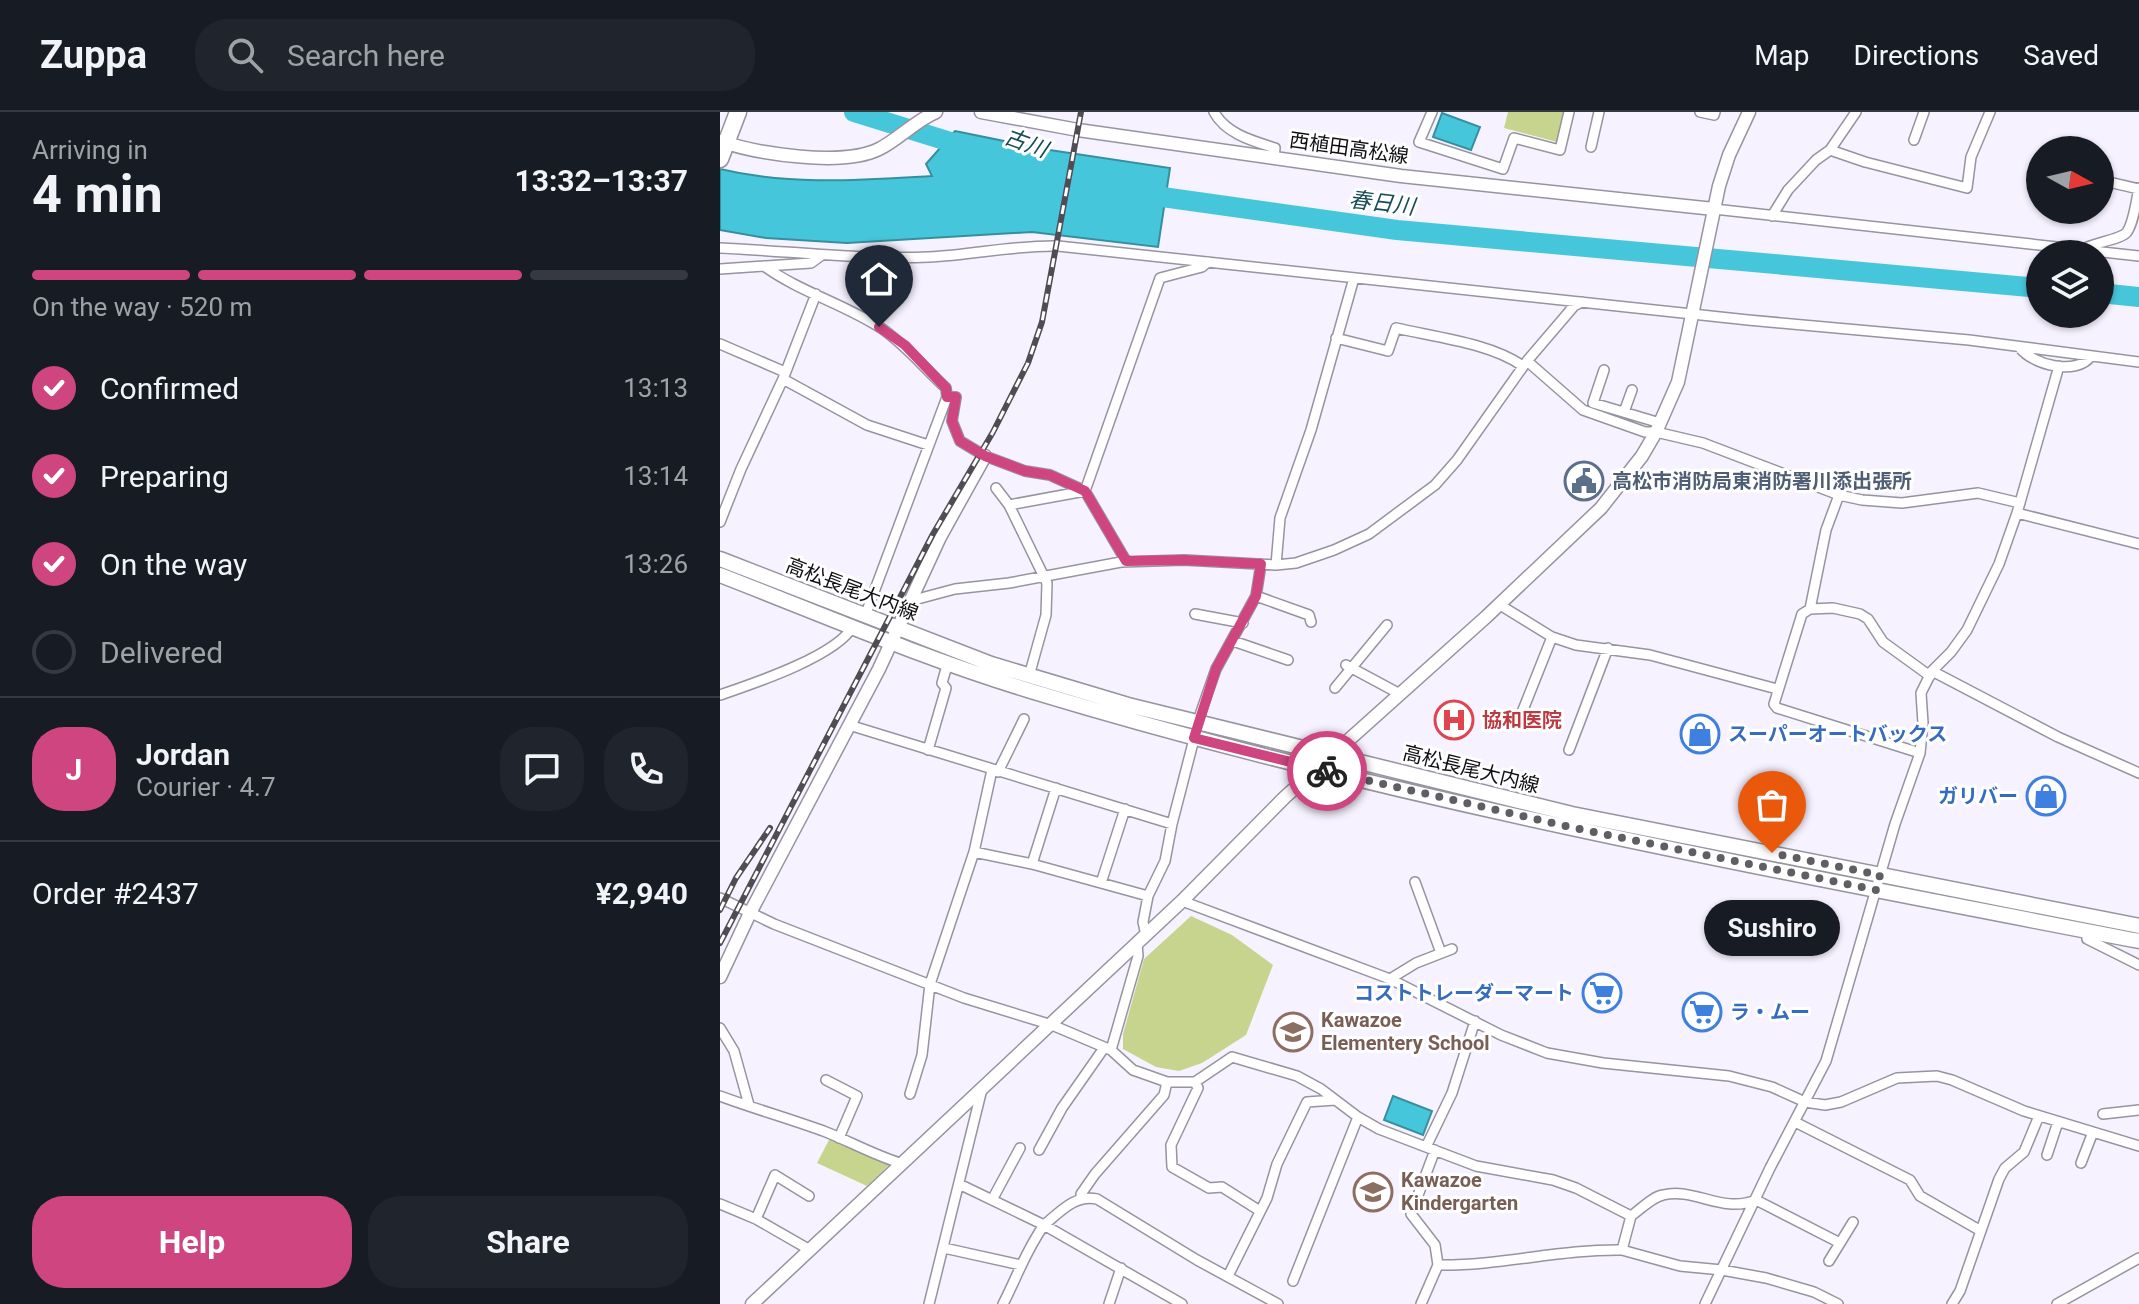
<!DOCTYPE html>
<meta charset="utf-8">
<style>
body{margin:0;font-family:Roboto,"Noto Sans JP",sans-serif;background:#20242c;color:#f1f3f6;height:100vh;display:flex;flex-direction:column;font-size:30px;white-space:nowrap}
*{box-sizing:border-box;margin:0}
p{font-size:26px;color:#9ea1a6}
.icon{flex:none;width:44px;height:44px;fill:none;stroke:currentColor;stroke-width:2;stroke-linecap:round;stroke-linejoin:round}
.map{position:relative;flex:1;overflow:hidden}
.details{display:flex;flex-direction:column;background:#171b24;width:720px}
.details>*{flex:none}
.needle{width:52px;rotate:98deg}
.fabs{position:absolute;left:1306px;top:24px;display:grid;gap:16px}
.fabs a{display:grid;place-items:center;width:88px;height:88px;border-radius:50%;background:#171b24;box-shadow:0 2px 6px #0004;font-size:40px}
.pin{position:absolute;display:grid;place-items:center;width:68px;height:68px;color:#fff;margin:-82px -34px;border-radius:50% 50% 50% 0;rotate:-45deg;box-shadow:0 0 8px #0007}
.pin .icon{rotate:45deg}
.courier{position:absolute;display:grid;place-items:center;width:80px;height:80px;margin:-40px;border:6px solid #ce4580;border-radius:50%;background:#fff;color:#222;box-shadow:0 2px 10px #0007}
.bubble{position:absolute;height:56px;border-radius:28px;background:#171b24;box-shadow:0 2px 6px #0004;font-size:26px;font-weight:700;line-height:56px;text-align:center}
.overview em{font-style:normal;font-weight:700}
.overview div{display:flex;flex-direction:column-reverse}
.overview{display:flex;align-items:center;justify-content:space-between;height:136px;padding:0 32px}
h1{font-size:52px;font-weight:700;line-height:60px}
.bar{display:grid;grid-template-columns:repeat(4,1fr);gap:12px 8px;align-content:center;height:96px;padding:0 32px}
.bar i{height:10px;border-radius:6px;background:#363941}
.bar .selected{background:#ce4580}
.bar p{grid-column:span 4}
.line{display:flex;align-items:center;gap:20px;padding:0 32px;border-top:2px solid #363941}
.line div{flex:1}
.round{display:grid;place-items:center;flex:none;width:84px;height:84px;border-radius:32px;background:#20242c}
ol{padding:0 32px;list-style:none}
li{display:flex;align-items:center;gap:24px;height:88px}
li p{margin-inline-start:auto}
li .icon{padding:8px;border-radius:50%;background:#ce4580;color:#fff;stroke-width:4}
li:last-child{color:#9ea1a6}
li i{width:44px;height:44px;border:4px solid #363941;border-radius:50%}
.action{display:flex;gap:16px;margin-top:auto;padding:16px 32px}
.action a{flex:1;height:92px;border-radius:32px;background:#ce4580;color:#fff;font-size:32px;font-weight:700;line-height:92px;text-align:center}
.action a+a{background:#20242c;color:#f1f3f6}
header{display:flex;align-items:center;gap:48px;box-sizing:border-box;height:112px;padding:0 40px;background:#171b24;border-bottom:2px solid #363941}
header strong{font-size:38px}
nav{display:flex;gap:44px;margin-inline-start:auto;font-size:28px}
.search{width:560px;height:72px;background:#20242c;display:flex;align-items:center;gap:20px;box-sizing:border-box;padding:0 28px;border-radius:32px;color:#9ea1a6;font-size:30px}
main{display:flex;flex:1;min-height:0}
.map>svg:first-child{display:block}
.green{fill:#c7d48e}
.water{fill:#46c6db;stroke:#368f9f;stroke-width:2}
.lines{fill:none;stroke-linecap:round;stroke-linejoin:round}
.river{stroke:#46c6db;stroke-width:20}
.street-casing{stroke:#97939f;stroke-width:12}
.secondary-casing{stroke:#97939f;stroke-width:15}
.primary-casing{stroke:#97939f;stroke-width:17}
.highway-casing{stroke:#97939f;stroke-width:19}
.street{stroke:#fff;stroke-width:9}
.secondary{stroke:#fff;stroke-width:12}
.primary{stroke:#fff;stroke-width:14}
.highway{stroke:#fff;stroke-width:16}
.rail-casing{stroke:#4f4d53;stroke-width:6}
.rail{stroke:#fff;stroke-width:3;stroke-dasharray:9;stroke-linecap:butt}
.done{stroke:#605e65;stroke-width:8;stroke-dasharray:0 14.4}
.route{stroke:#ce4580;stroke-width:10}
.labels{text-anchor:middle;dominant-baseline:central;stroke-width:6;stroke-linejoin:round;paint-order:stroke}
.street-label{font-size:20px;fill:#100e12;stroke:#fff}
.service-label{font-size:20px;font-weight:bold;fill:#4e5e75;stroke:#fff;text-anchor:start}
.health-label{font-size:20px;font-weight:bold;fill:#be3a42;stroke:#fff;text-anchor:start}
.shop-label{font-size:20px;font-weight:bold;fill:#366cbe;stroke:#fff;text-anchor:start}
.education-label{font-size:20px;font-weight:bold;fill:#785e54;stroke:#fff;text-anchor:start}
.water-label{font-size:22px;font-style:italic;fill:#164d56;stroke:#fff}
</style>
<header>
<strong>Zuppa</strong>
<div class="search"><svg class="icon" aria-label="search" viewBox="0 0 24 24"><circle cx="10" cy="10" r="6"/><path d="M15 15l6 6"/></svg>Search here</div>
<nav><a>Map</a><a>Directions</a><a>Saved</a></nav>
</header>
<main>
<section class="details">
<div class="overview"><div><h1>4 min</h1><p>Arriving in</p></div><em>13:32–13:37</em></div>
<div class="bar"><i class="selected"></i><i class="selected"></i><i class="selected"></i><i></i><p>On the way · 520 m</p></div>
<ol>
<li><svg class="icon" aria-label="check" viewBox="0 0 24 24"><path d="M5 12l5 5 9-10"/></svg>Confirmed<p>13:13</p></li>
<li><svg class="icon" aria-label="check" viewBox="0 0 24 24"><path d="M5 12l5 5 9-10"/></svg>Preparing<p>13:14</p></li>
<li><svg class="icon" aria-label="check" viewBox="0 0 24 24"><path d="M5 12l5 5 9-10"/></svg>On the way<p>13:26</p></li>
<li><i></i>Delivered</li>
</ol>
<div class="line" style="height:144px"><b class="round" style="background:#ce4580;color:#fff">J</b><div><b>Jordan</b><p>Courier · 4.7</p></div><a class="round"><svg class="icon" aria-label="chat" viewBox="0 0 24 24"><path d="M4 5h16v11H9l-5 4z"/></svg></a><a class="round"><svg class="icon" aria-label="phone" viewBox="0 0 24 24"><path d="M5 4h4l2 5-3 2q2 4 5 5l2-3 5 2v4C11 20 4 13 5 4z"/></svg></a></div>
<div class="line" style="height:104px"><div>Order #2437</div><b>¥2,940</b></div>
<div class="action"><a>Help</a><a>Share</a></div>
</section>
<div class="map">
<svg width="1419" height="1192" viewBox="0 0 1419 1192">
<rect width="100%" height="100%" fill="#f6f2ff"/>
<path class="green" d="M788 0H844L837 30 784 16Z
M471 804 512 823 553 853 526 923 482 951 459 959 436 955 403 937V922L424 847Z
M110 1026 149 1045 171 1051 147 1074 97 1051Z"/>
<path class="water" d="M722 1 760 15 751 38 713 25Z
M235 19 323 37 450 56 438 135 312 120 127 131 46 126 0 118V57C70 74 141 68 212 64L206 52Z
M673 984 712 999 703 1023 664 1008Z"/>
<g class="lines">
<path class="river" d="M134 0 253 37
M421 82 677 118 1320 176
M1380 181 1419 185"/>
<g class="street-casing">
<path id="street" d="M494 0C506 22 533 29 555 36L554 46
M712 0 699 30 783 57 794 26 840 38 849 0
M980 0 994 3 995 0
M1194 28 1204 0
M871 35 879 0
M1110 38 1145 50 1247 76 1251 45 1270 0
M1380 68 1419 77
M994 97 1419 144
M1052 104 1068 78 1096 48 1110 38 1136 0
M0 136C70 139 139 148 209 145 253 143 295 133 338 134L1028 208 1249 228 1419 250
M1359 139C1370 131 1401 128 1407 120 1414 110 1416 89 1419 76
M44 154C80 180 124 192 161 216 186 233 204 256 226 276L227 285 145 504
M0 157 91 151 102 143
M96 182 63 267 147 313 208 333
M616 226 668 239 676 216C715 225 770 231 803 254
M0 232 65 260
M1300 236C1313 253 1357 264 1371 244
M807 249 863 298 925 320H936L983 331 1119 383 1142 388 1182 391 1258 381 1300 391
M884 258 873 291 940 311
M227 285H236L232 309 240 329 265 344 305 359 330 363 365 379 406 449
M904 300 912 278
M276 376 289 393 327 471 326 503 309 564
M1119 383 1106 418 1090 497 1082 502 1054 592 1057 596 1200 641
M289 393 365 379 440 166 482 155 488 150
M1297 401 1419 432
M0 410 21 357 63 267
M556 453 560 406 591 318 634 166
M536 484 589 503 591 510
M190 489 235 477 289 471 401 450 464 448 556 453 576 451 614 438 649 422 715 373 737 348 807 249 854 194 862 190
M780 493 832 525 856 533 930 543 1057 577
M1090 497 1113 496 1140 502 1148 507 1163 530 1210 564
M475 502 523 511
M513 529 568 548
M626 553 680 582
M1212 559 1338 625 1419 661
M615 576 667 513
M0 583C32 572 117 544 133 514
M781 605 799 608 832 525
M129 613 452 712
M208 638 226 576 222 571 228 550
M849 638 888 536
M278 660 304 607
M254 740 312 752 428 784
M312 752 336 676
M695 770 721 841
M381 771 405 697
M0 786 54 812 244 886 332 913 391 938 413 958 447 970H475L512 945 577 964 601 977 638 1005 659 1017 706 1035
M462 789 670 867 781 923 827 941 883 951 1009 964 1052 975 1085 990 1105 993 1121 990 1177 966 1217 964 1232 968 1304 999 1419 1034
M1367 819V827L1419 853
M426 823 423 810 428 784 445 749 452 712 481 600 496 557 536 484 541 452
M670 867 696 851 732 837
M755 909 732 981 706 1035 756 1054 833 1068 856 1076 911 1104C921 1097 932 1085 943 1083 974 1075 1002 1102 1036 1088L1120 1131
M0 916 14 939 29 993
M391 938 418 844 417 832
M106 968 137 984 119 1026
M475 970 478 976 451 1033 452 1055 489 1076 502 1075 540 1099
M190 982 202 943 210 872 254 740 272 658
M0 984C35 997 71 1007 106 1020 131 1030 154 1043 180 1051
M1383 1002 1419 998
M1075 1010 1190 1068 1200 1084 1261 1119
M319 1038 342 996 384 936
M715 1038 691 1102 715 1133 718 1153
M1327 1043 1338 1010
M1361 1051 1373 1020
M239 1072 324 1113C340 1100 355 1082 377 1087L477 1148 558 1192
M361 1086V1082L375 1062 444 983 447 970
M272 1088 300 1036
M0 1092 36 1107 90 1138
M36 1107 55 1063 89 1084
M224 1136 301 1153
M902 1138 960 1154 1002 1158 1046 1166 1094 1180 1118 1192
M1109 1149 1133 1110
M508 1164 547 1086 557 1052 587 990 615 988
M573 1169 638 1005
M209 1192 262 977
M283 1192C298 1163 305 1140 324 1113L462 1192
M389 1192 401 1156
M701 1192 718 1153C780 1154 840 1137 902 1138L911 1104
M985 1192 1050 1056 1106 949 1175 712 1200 641 1203 611 1201 581 1212 559 1231 540 1247 518 1279 452 1297 401 1339 254
M1232 1192 1240 1179 1279 1067 1285 1056 1304 1040 1319 1004
M1337 1192 1419 1146"/>
</g>
<g class="secondary-casing">
<path id="secondary" d="M261 0 358 18 681 64 994 97
M0 29C38 42 123 55 159 37 179 27 195 9 216 0
M0 865 30 801 159 557 220 425 265 344
M32 1192 462 789 565 685 766 505 881 396 922 344 936 320 958 270 999 74 1009 43 1029 0"/>
</g>
<g class="primary-casing">
<path id="primary" d="M0 447 271 552 408 593 852 702 1419 814
M0 463C103 503 205 547 311 579 674 689 1048 757 1419 829"/>
</g>
<g class="highway-casing">
<path id="highway" d="M0 47 18 0"/>
</g>
<use href="#street" class="street"/>
<use href="#secondary" class="secondary"/>
<use href="#primary" class="primary"/>
<use href="#highway" class="highway"/>
<g class="rail-casing">
<path id="rail" d="M0 798 16 766 50 716
M0 831 213 422 273 320 308 251 322 210 361 0"/>
</g>
<use href="#rail" class="rail"/>
</g>
<g class="lines">
<path class="done" d="M607 659 859 717 1156 778 1160 763 1052 741"/>
<path class="route" d="M159 215 185 233 226 276 227 285H236L232 309 240 329 265 344 305 359 330 363 365 379 406 449 464 448 541 452 536 484 496 557 474 626 607 659"/>
</g>
<defs>
<g id="civic-ring" transform="scale(2)"><circle r="9.5" fill="#fff" stroke="#5c6f8a" stroke-width="1.5"/><path d="M-.6-6.5H3V-4.5H.6V-3L4-1V1h2V6H-6V1h2V-1L-.6-3ZM-1.2 2.5V6h2.4V2.5Z" fill="#5c6f8a"/></g>
<g id="hospital-ring" transform="scale(2)"><circle r="9.5" fill="#fff" stroke="#e0444e" stroke-width="1.5"/><path d="M-5-5h3v3.5h4V-5h3V5h-3V1.5h-4V5h-3Z" fill="#e0444e"/></g>
<g id="shop-ring" transform="scale(2)"><circle r="9.5" fill="#fff" stroke="#3f7fe0" stroke-width="1.5"/><path d="M-5-2.5h2.3a2.7 3.5 0 0 1 5.4 0H5L5.5 6h-11ZM-1.5-2.5h3a1.5 2.3 0 0 0-3 0Z" fill="#3f7fe0"/></g>
<g id="supermarket-ring" transform="scale(2)"><circle r="9.5" fill="#fff" stroke="#3f7fe0" stroke-width="1.5"/><path d="M-6-5.5h2.5l.6 2H6L4.5 2H-2.5L-4.4-4H-6ZM-1.5 3.2a1.3 1.3 0 1 0 .1 0ZM3 3.2a1.3 1.3 0 1 0 .1 0Z" fill="#3f7fe0"/></g>
<g id="school-ring" transform="scale(2)"><circle r="9.5" fill="#fff" stroke="#8d6e63" stroke-width="1.5"/><path d="M0-5L7-2L0 1L-7-2ZM-4 1L0 2.5L4 1V4Q0 6-4 4Z" fill="#8d6e63"/></g>
</defs>
<g fill-rule="evenodd">
<use href="#civic-ring" x="864" y="369"/>
<use href="#hospital-ring" x="734" y="608"/>
<use href="#shop-ring" x="980" y="622"/>
<use href="#shop-ring" x="1326" y="684"/>
<use href="#supermarket-ring" x="882" y="881"/>
<use href="#supermarket-ring" x="982" y="900"/>
<use href="#school-ring" x="573" y="920"/>
<use href="#school-ring" x="653" y="1080"/>
</g>
<g class="labels">
<g class="street-label">
<text transform="translate(629 36) rotate(8)">西植田高松線</text>
<text transform="translate(132 477) rotate(21)">高松長尾大内線</text>
<text transform="translate(751 657) rotate(14)">高松長尾大内線</text>
</g>
<g class="service-label">
<text x="892" y="369">高松市消防局東消防署川添出張所</text>
</g>
<g class="health-label">
<text x="762" y="608">協和医院</text>
</g>
<g class="shop-label">
<text x="1008" y="622">スーパーオートバックス</text>
<text x="1298" y="684" text-anchor="end">ガリバー</text>
<text x="854" y="881" text-anchor="end">コストトレーダーマート</text>
<text x="1010" y="900">ラ・ムー</text>
</g>
<g class="education-label">
<text x="601" y="908">Kawazoe<tspan x="601" dy="23">Elementery School</tspan></text>
<text x="681" y="1068">Kawazoe<tspan x="681" dy="23">Kindergarten</tspan></text>
</g>
<g class="water-label">
<text transform="translate(306 31) rotate(20)">古川</text>
<text transform="translate(662 91) rotate(7)">春日川</text>
</g>
</g>
</svg>
<div class="fabs">
<a><svg class="needle" viewBox="-14 -14 28 28"><path d="M0-13l5 13h-10z" fill="#e53935"/><path d="M0 13l5-13h-10z" fill="#9ea1a6"/></svg></a>
<a><svg class="icon" aria-label="layers" viewBox="0 0 24 24"><path d="M12 4l9 5-9 5-9-5zM3 14l9 5 9-5"/></svg></a>
</div>
<div class="pin" style="left:1052px;top:741px;background:#ea580c"><svg class="icon" aria-label="bag" viewBox="0 0 24 24"><path d="M5 8h14l-1 12H6zM9 8a3 3 0 0 1 6 0"/></svg></div>
<div class="pin" style="left:159px;top:215px;background:#1f2937"><svg class="icon" aria-label="home" viewBox="0 0 24 24"><path d="M3 11l9-7 9 7M6 9v11h12V9"/></svg></div>
<div class="courier" style="left:607px;top:659px"><svg class="icon" aria-label="bike" viewBox="0 0 24 24"><circle cx="6" cy="16" r="4"/><circle cx="18" cy="16" r="4"/><path d="M6 16l4-8h5l3 8M10 8l3 8H6M13 5h3"/></svg></div>
<div class="bubble" style="left:984px;top:788px;width:136px">Sushiro</div>
</div>
</main>
